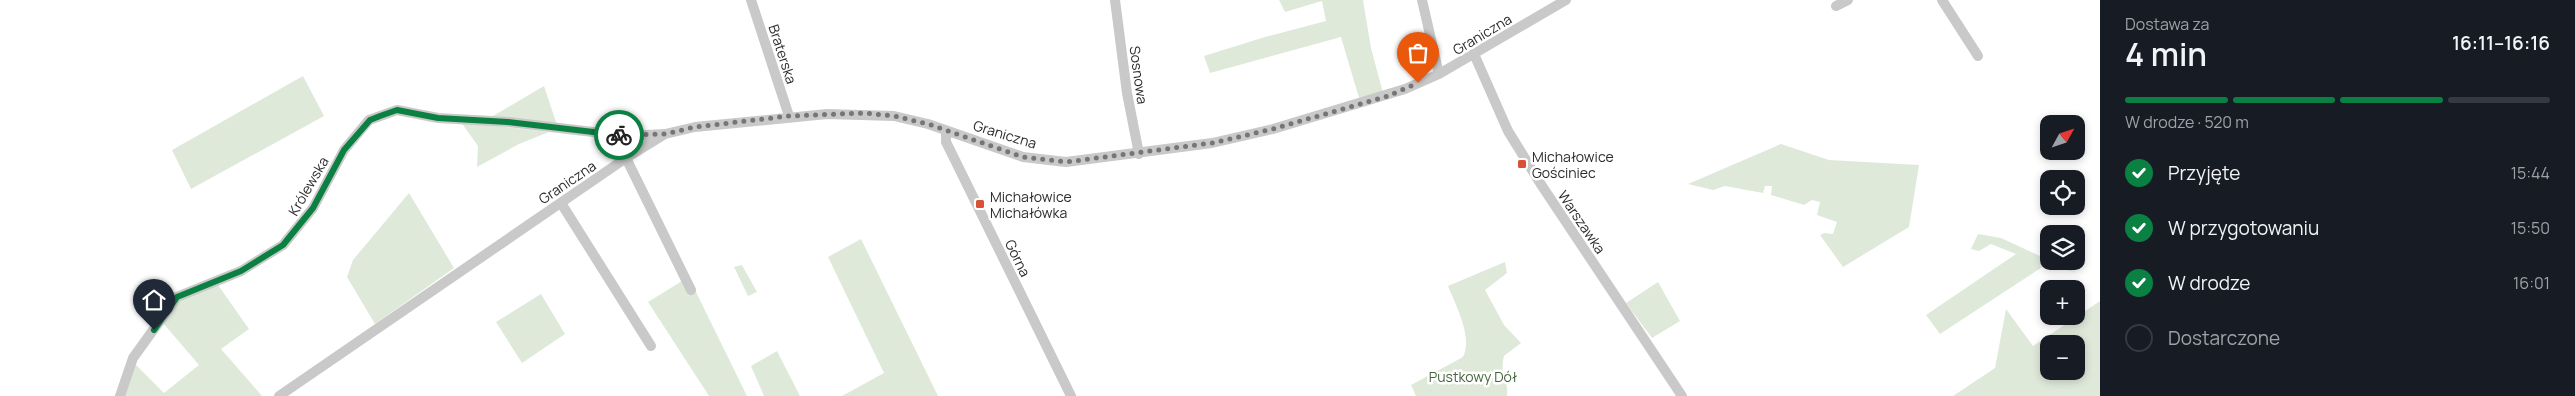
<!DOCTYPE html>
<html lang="pl">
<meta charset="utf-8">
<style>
body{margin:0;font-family:Manrope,sans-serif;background:#20242c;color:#f1f3f6;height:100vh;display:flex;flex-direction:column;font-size:19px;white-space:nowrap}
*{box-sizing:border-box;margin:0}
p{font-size:16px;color:#9ea1a6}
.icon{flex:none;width:28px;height:28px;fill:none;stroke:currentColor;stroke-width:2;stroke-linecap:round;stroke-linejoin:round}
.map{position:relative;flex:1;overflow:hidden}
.details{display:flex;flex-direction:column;background:#171b24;width:475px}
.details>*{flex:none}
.needle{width:32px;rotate:50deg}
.tools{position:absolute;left:2040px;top:115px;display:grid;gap:10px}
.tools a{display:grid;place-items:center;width:45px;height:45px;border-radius:10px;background:#171b24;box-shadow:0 2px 8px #0003;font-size:25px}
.pin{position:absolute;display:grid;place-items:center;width:42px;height:42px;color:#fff;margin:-51px -21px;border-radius:50% 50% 50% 0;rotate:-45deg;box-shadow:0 0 5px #0007}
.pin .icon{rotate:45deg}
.courier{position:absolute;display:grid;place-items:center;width:50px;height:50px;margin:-25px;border:4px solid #0b8043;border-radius:50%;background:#fff;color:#222;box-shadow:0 1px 6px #0007}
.head em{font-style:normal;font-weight:600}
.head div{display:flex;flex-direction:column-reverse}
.head{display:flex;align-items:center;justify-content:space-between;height:85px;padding:0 25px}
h1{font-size:32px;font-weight:600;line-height:38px}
.bar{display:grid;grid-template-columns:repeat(4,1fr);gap:8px 5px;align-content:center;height:60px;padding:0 25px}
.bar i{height:6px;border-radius:4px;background:#363941}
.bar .active{background:#0b8043}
.bar p{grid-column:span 4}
ol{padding:0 25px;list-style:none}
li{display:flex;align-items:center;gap:15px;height:55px}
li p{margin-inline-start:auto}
li .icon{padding:5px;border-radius:50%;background:#0b8043;color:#fff;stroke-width:4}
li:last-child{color:#9ea1a6}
li i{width:28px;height:28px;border:2px solid #363941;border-radius:50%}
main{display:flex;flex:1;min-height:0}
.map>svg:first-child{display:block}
.green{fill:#dfe9da;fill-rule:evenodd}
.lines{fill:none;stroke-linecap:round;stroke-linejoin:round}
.minor{stroke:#c9c9c9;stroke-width:10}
.done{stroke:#767676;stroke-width:5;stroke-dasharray:0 9}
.route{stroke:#0b8043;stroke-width:6}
.poi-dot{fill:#d95238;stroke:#fff;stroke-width:2}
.labels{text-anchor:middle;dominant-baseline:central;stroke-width:5;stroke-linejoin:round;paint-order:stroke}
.street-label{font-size:14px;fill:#2c2c2c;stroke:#fff}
.poi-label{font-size:14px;fill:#2c2c2c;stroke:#fff;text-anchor:start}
.park-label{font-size:14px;fill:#46653d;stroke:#fff}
</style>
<main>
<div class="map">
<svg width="2100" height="396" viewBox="0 0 2100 396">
<rect width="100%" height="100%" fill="#fff"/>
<path class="green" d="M1279 0H1363L1371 48 1383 93 1359 98 1341 37 1210 73 1204 56 1265 37 1326 21 1322 1 1285 12Z
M303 76 324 116 191 189 172 150Z
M544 86 557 125 493 116Z
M461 122 549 132 519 144 477 167 478 146Z
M1781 144 1829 160 1919 165 1909 227 1843 267 1820 235 1824 233 1833 234 1837 222 1817 215 1820 202 1812 200 1804 205 1771 195 1772 186H1765L1763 193 1725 186 1713 190 1688 184Z
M409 193 454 268 375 324 347 277 353 260Z
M1978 234 2001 238 2077 273 2047 264 1940 334 1926 315 2016 254 1991 244 1979 251 1971 249Z
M861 239 938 396H842L884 373 828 257Z
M1505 262 1507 273 1485 290 1504 325 1521 343 1504 356C1499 377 1509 379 1507 396H1416L1411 385 1463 357C1473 337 1456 306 1448 286Z
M742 265 757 292 748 296 734 267Z
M682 281 695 290 747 396H709L648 302Z
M1658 282 1680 321 1652 338 1626 303Z
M218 285 249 329 221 349 262 396H124L135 364 164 393 199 365 163 323 180 300Z
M541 294 565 334 522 363 496 322Z
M2100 301V396H1953L1995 368 2006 309 2033 346ZM2049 344H2076V371H2049Z
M777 351 800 396H764L751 366Z"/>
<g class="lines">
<path class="minor" d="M751 0 789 116
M1115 0 1127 93 1139 154
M1422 0 1439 74
M1942 0 1978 56
M1836 6 1848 0
M1474 54 1508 131 1542 186 1682 396
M946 131V142L952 154 1071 396
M626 158 691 290
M561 203 651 346
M120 396 133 358 177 297 241 271 283 245 313 208 344 150 369 120 397 110 438 118 509 122 627 136 665 134
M279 396 626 158 665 134 695 127 827 114 894 116 928 124 1023 157 1066 162 1212 143 1273 129 1405 89 1439 74 1566 0"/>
</g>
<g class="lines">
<path class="done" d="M619 135 665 134 695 127 789 116 864 113 894 116 928 124 1023 157 1066 162 1212 143 1273 129 1388 96 1418 83"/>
<path class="route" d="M154 330 177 297 241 271 283 245 313 208 344 150 370 120 380 116 397 110 438 118 508 122 619 135"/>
</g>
<g class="poi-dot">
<rect x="1517" y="159" width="10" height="10" rx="2.5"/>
<rect x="975" y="199" width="10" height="10" rx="2.5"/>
</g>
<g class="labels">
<g class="street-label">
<text transform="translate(1482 34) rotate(-31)">Graniczna</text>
<text transform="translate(783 54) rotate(72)">Braterska</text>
<text transform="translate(1139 75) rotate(82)">Sosnowa</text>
<text transform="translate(1005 134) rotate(17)">Graniczna</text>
<text transform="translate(567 182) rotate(-34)">Graniczna</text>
<text transform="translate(308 186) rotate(-60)">Królewska</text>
<text transform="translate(1582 222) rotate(56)">Warszawka</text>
<text transform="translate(1018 258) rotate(64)">Górna</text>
</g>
<g class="poi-label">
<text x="1532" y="156">Michałowice<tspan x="1532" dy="16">Gościniec</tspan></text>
<text x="990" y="196">Michałowice<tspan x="990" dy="16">Michałówka</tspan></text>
</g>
<g class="park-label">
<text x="1473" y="376">Pustkowy Dół</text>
</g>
</g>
</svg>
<div class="tools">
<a><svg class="needle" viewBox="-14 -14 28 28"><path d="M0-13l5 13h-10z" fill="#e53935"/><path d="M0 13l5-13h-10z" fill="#9ea1a6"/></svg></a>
<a><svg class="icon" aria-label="locate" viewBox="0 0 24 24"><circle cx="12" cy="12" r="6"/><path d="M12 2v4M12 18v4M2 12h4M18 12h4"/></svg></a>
<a><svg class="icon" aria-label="layers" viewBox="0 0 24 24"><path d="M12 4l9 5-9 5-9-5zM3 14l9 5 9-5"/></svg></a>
<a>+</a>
<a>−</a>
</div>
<div class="pin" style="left:1418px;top:83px;background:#ea580c"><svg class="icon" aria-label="bag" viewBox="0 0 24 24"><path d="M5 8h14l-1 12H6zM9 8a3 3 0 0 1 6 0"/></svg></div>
<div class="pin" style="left:154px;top:330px;background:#1f2937"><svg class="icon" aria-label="home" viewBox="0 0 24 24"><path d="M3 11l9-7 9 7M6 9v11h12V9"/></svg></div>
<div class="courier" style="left:619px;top:135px"><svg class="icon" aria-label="bike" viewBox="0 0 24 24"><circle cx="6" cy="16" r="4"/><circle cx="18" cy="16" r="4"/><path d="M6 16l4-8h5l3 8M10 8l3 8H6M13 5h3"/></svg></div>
</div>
<section class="details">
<div class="head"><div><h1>4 min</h1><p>Dostawa za</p></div><em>16:11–16:16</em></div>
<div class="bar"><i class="active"></i><i class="active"></i><i class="active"></i><i></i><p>W drodze · 520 m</p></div>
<ol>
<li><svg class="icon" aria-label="check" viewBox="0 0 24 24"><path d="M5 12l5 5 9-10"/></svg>Przyjęte<p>15:44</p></li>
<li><svg class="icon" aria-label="check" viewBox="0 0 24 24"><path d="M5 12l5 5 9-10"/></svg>W przygotowaniu<p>15:50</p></li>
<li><svg class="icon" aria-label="check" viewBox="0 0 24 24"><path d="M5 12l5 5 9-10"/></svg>W drodze<p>16:01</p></li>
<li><i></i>Dostarczone</li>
</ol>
</section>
</main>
